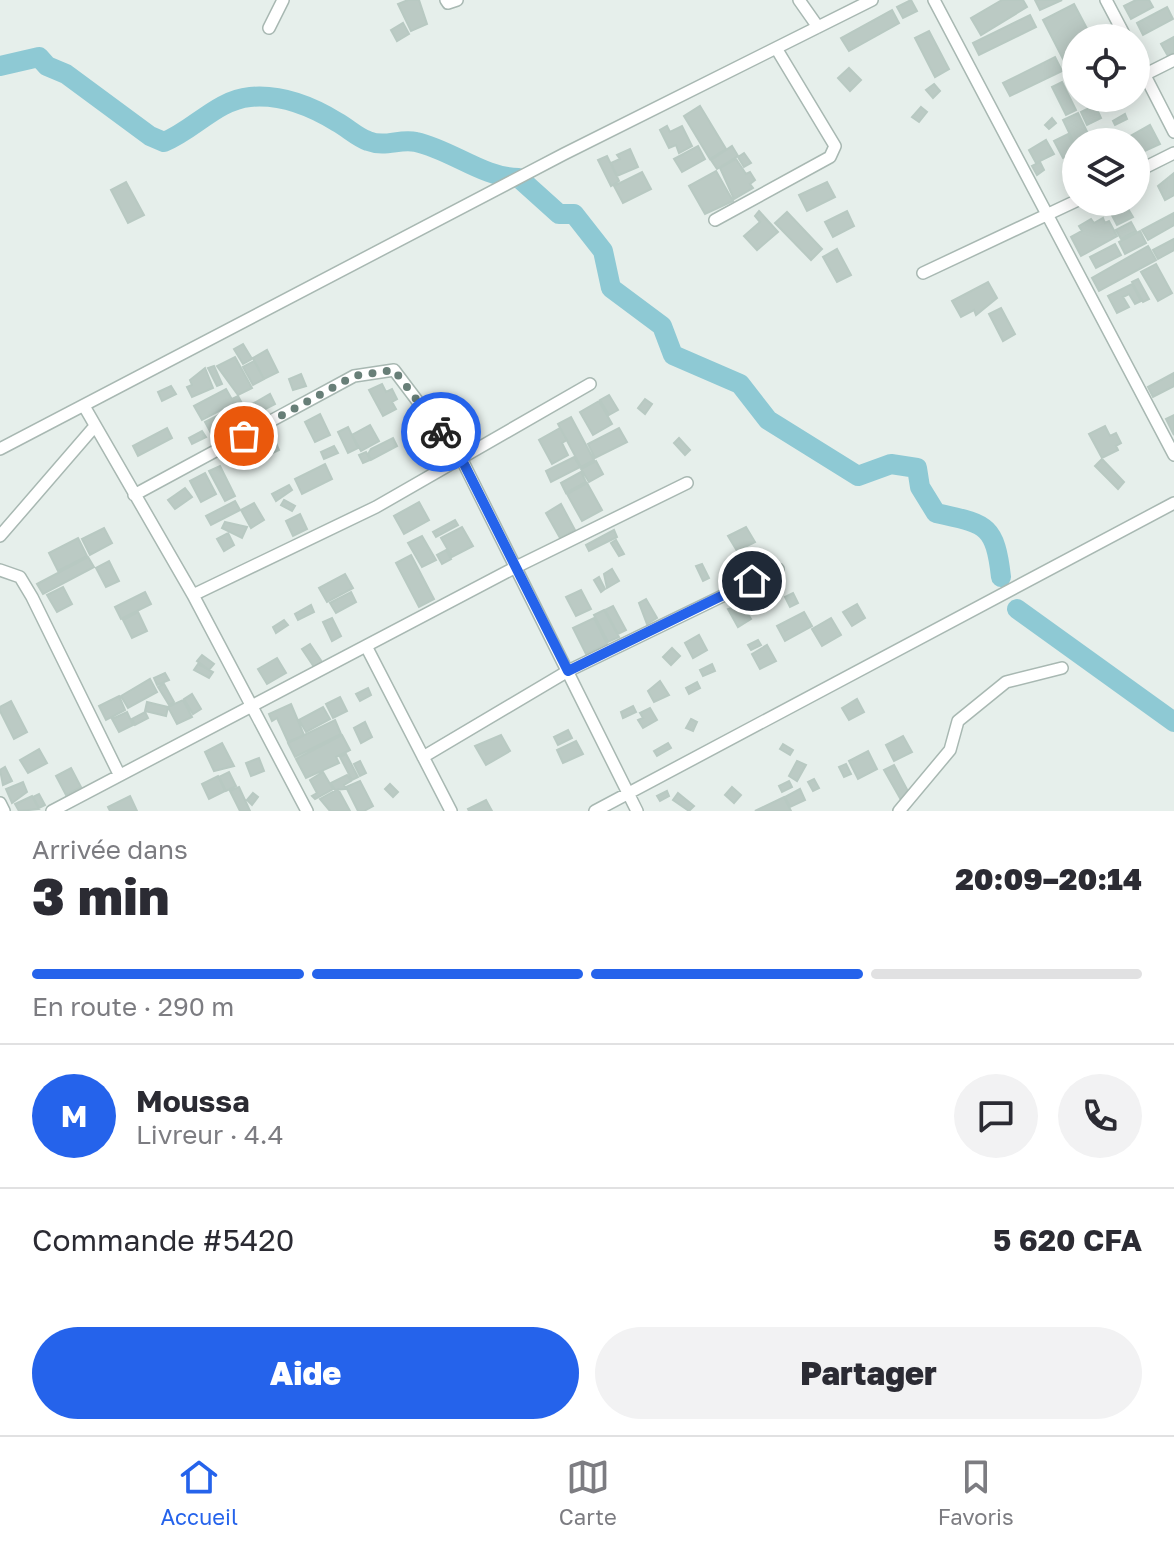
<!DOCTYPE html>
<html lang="fr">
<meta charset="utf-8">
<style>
body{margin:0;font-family:"Golos Text",sans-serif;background:#f2f2f3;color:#2b2b33;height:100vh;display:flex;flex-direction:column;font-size:30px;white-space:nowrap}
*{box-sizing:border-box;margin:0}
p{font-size:26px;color:#7c7c81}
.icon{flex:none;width:44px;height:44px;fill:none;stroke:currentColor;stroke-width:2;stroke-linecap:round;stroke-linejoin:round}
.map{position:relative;height:811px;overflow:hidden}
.details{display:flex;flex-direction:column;background:#fff;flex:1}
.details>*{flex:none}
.fabs{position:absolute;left:1062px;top:24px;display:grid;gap:16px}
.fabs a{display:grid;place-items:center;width:88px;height:88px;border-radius:50%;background:#fff;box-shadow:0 4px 20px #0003;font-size:40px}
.pin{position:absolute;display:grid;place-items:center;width:68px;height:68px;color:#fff;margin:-34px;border:4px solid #fff;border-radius:50%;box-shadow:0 2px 8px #0007}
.courier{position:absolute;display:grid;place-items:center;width:80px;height:80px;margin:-40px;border:6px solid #2563eb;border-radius:50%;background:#fff;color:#222;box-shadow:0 2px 10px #0007}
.head em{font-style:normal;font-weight:800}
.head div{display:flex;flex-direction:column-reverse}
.head{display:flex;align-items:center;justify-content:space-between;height:136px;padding:0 32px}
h1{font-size:52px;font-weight:800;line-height:60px}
.bar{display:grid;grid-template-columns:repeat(4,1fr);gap:12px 8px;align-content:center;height:96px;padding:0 32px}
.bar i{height:10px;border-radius:6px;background:#e1e1e2}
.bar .on{background:#2563eb}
.bar p{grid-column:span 4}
.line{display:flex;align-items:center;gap:20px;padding:0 32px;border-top:2px solid #e1e1e2}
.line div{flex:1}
.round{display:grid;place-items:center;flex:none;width:84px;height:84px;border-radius:42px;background:#f2f2f3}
.button{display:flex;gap:16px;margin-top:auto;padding:16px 32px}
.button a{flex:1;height:92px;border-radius:48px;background:#2563eb;color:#fff;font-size:32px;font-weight:800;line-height:92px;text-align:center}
.button a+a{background:#f2f2f3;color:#2b2b33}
.tabs{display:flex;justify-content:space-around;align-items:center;height:112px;border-top:2px solid #e1e1e2;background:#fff;font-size:22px;color:#7c7c81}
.tabs a{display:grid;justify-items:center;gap:4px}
.tabs .on{color:#2563eb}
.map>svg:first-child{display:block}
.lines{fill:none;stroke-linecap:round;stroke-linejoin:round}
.river{stroke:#8ec9d4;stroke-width:20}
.building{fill:#bbcac4;stroke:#b8c9c2;stroke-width:2}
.minor-casing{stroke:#a8b8b2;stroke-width:14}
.minor{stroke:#fff;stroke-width:11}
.done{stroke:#687f78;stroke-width:8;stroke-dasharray:0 14.4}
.route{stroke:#2563eb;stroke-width:10}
</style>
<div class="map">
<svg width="1174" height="811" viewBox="0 0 1174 811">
<rect width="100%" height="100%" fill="#e6efeb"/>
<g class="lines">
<path class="river" d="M0 66 39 57 47 66 66 74 150 136 164 142C194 130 217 100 250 97 281 94 311 106 337 122 348 128 357 137 368 141 386 148 400 138 416 142 452 150 483 178 519 178L559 214H574L603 251 611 288 662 326 673 355 740 384 768 420 858 476 891 464 917 468 920 487 936 513C985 524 995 523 1001 577
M1017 609 1174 722"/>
</g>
<path class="building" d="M408 0H419L427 24 411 31 398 4Z
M911 0 917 11 903 18 897 7Z
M1002 0H1023L1027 7 981 35 971 18Z
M1035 0H1062L1040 10Z
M1136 0H1149L1153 7 1131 19 1124 6Z
M1074 4 1092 38H1076V55L1064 61 1043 20Z
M1167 7 1173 19 1143 35 1137 23Z
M892 10 899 23 849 51 841 38Z
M1030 15 1036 27 979 55 973 43Z
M403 23 409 34 397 41 391 30Z
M929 31 949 69 935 77 915 38Z
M1174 37V52L1168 56 1161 44Z
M1055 57 1062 71 1010 96 1003 83Z
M849 68 861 80 850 91 838 78Z
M1062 82 1076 110 1066 115 1052 87Z
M934 84 940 91 933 98 926 90Z
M1095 105 1101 118 1087 125 1081 112Z
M700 106 726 149 710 159 684 116Z
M921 107 927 112 919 122 912 117Z
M1078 113 1092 142H1076V147L1063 120Z
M1125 114 1127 119 1115 125 1113 121Z
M1052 118 1056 123 1049 129 1045 125Z
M1150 125 1160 144 1136 155V142H1129L1127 138Z
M667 126 670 132 682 126 692 146 679 153 676 145 669 148 660 130Z
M1068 134 1076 151 1063 158 1054 141Z
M1046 140 1054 154 1036 163 1029 150Z
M698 146 705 159 682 172 674 159Z
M732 146 738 156 717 169 711 160Z
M630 149 638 167 617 176 611 163 620 159 617 155Z
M744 153 751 163 744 167 738 157Z
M607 156 619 181 611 186 598 160Z
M736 159 746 174 750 172 755 180 750 184 753 188 734 199 720 168Z
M1040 162 1044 170 1037 175 1032 166Z
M716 171 733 201 705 214 689 186Z
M642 172 651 189 623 203 614 186Z
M1174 173V195L1165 200 1158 186Z
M126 182 144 215 128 223 111 190Z
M827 182 835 197 807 211 799 195Z
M1114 202H1124L1133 217 1117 225 1107 206Z
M759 211 778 232 757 250 744 236 760 222 755 216Z
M847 211 854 226 833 237 825 222Z
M787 212 822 249 811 260 775 223Z
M1174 213V225L1148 240 1142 230Z
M1103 218 1105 223 1109 221 1117 236 1081 256 1071 237 1082 231 1079 226 1091 219 1094 223Z
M1131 222 1136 231 1121 239 1116 230Z
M1140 231 1146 243 1125 254 1119 242Z
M1174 239V250L1158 259 1153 250Z
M1115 244 1121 255 1096 268 1090 257Z
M1148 246 1156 260 1099 291 1092 278Z
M837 249 851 275 837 282 823 257Z
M1156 264 1172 293 1158 301 1141 272Z
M1138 279 1149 299 1143 302 1132 282Z
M988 282 997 298 976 315 974 310 961 317 952 301Z
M1132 284 1141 301 1135 304 1129 294 1123 297 1129 307 1117 313 1108 296Z
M1001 308 1015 334 1003 341 989 314Z
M243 344 252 359 243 364 234 349Z
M267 350 278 372 264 379 253 358Z
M235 357 252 388 238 395 217 366Z
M254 361 264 379 253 385 243 367Z
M214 366 222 384 217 386 208 368Z
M205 368 213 388 192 397 187 387 192 385 190 380Z
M1174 373V386L1153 397 1148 387Z
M301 374 306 386 293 390 289 379Z
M382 384 386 392 392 389 397 399 392 402 396 409 383 416 369 390Z
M171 386 176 394 162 401 158 392Z
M226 389 234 403 202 420 194 406Z
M270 394 275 404 252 416 247 407Z
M609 395 618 410 609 415 600 400Z
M238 396 250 418 244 421 232 399Z
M645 399 652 404 645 414 638 408Z
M599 401 612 424 593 435 580 412Z
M233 408 241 423 213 437 205 422Z
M320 414 330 435 315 442 305 422Z
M1174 415V435L1166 419Z
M571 417 594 460 581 467 558 424Z
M370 425 379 441 361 451 352 435Z
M1105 426 1110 436 1116 433 1121 443 1116 446 1118 450 1102 458 1089 434Z
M348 427 358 448 348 453 338 432Z
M167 428 172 438 138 456 133 446Z
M560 428 567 440 562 443 568 455 552 464 539 440Z
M619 428 627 442 595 458 588 444Z
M202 431 206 437 192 444 189 438Z
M393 438 397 446 371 460 368 454 371 449Z
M679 438 690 450 685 455 674 443Z
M275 441 279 450 264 457 260 448Z
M334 446 338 453 324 459 321 452Z
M366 452 370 460 363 463 359 455Z
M574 457 580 467 551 482 546 471Z
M1102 459 1124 482 1118 489 1095 466Z
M596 461 603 474 589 482 581 469Z
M325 464 332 479 302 494 295 479Z
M220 466 235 496 225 501 209 471Z
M581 472 586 482 566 493 561 483Z
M205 473 216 494 201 502 190 481Z
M587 483 602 510 582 521 567 494Z
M289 485 292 490 276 501 272 494Z
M185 488 192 497 175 509 168 500Z
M284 500 295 506 292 511 281 505Z
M235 501 240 510 211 525 206 516Z
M419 502 429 520 404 534 394 516Z
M254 503 264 520 251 528 241 510Z
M561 504 575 530 560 538 546 513Z
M300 514 307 529 293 536 286 521Z
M455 520 458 525 436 537 433 532Z
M225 522 247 527 242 538 222 528Z
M462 527 473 546 452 557 441 538Z
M746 527 755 542 737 551 728 536Z
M104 528 112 543 90 555 82 539Z
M614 530 617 537 589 551 586 545Z
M228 533 234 545 224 551 217 539Z
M422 536 436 560 422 567 408 543Z
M78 538 87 556 58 571 49 553Z
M616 540 624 554 619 556 611 543Z
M446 550 451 559 442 564 437 555Z
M411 555 434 599 419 607 396 563Z
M88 557 94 567 43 594 37 584Z
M109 561 119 581 106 587 96 568Z
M702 564 709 578 703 581 696 566Z
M612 569 619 581 607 588 604 574Z
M345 574 353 588 327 602 319 588Z
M599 577 605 589 601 592 594 580Z
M63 587 72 604 57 612 47 595Z
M581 590 591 609 576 616 566 597Z
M145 592 151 604 121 619 115 607Z
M351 592 356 602 336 613 330 603Z
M793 593 798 603 790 607 785 597Z
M646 599 657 618 647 624 639 603Z
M857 604 865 618 852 626 843 612Z
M311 605 314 612 298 620 295 614Z
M742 605 751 619 738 627 728 609Z
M613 606 626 630 618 634 605 610Z
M604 610 619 637 608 642 594 615Z
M138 612 147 631 132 638 123 620Z
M804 612 812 626 785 641 777 626Z
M332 618 341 636 332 641 323 622Z
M594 618 607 644 586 654 573 628Z
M831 618 841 635 822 646 812 629Z
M284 620 288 625 276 633 273 627Z
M699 635 707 650 693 658 685 643Z
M758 640 761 645 751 650 748 645Z
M310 644 322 662 314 667 302 649Z
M767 645 776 661 760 669 752 654Z
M672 648 680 656 671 665 663 657Z
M202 655 214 664 209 670 197 661Z
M277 658 286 673 267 684 258 669Z
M198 664 213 672 209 678 194 670Z
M712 664 715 671 703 676 700 670Z
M165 673 169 680 157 685 154 678Z
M150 679 157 692 128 708 121 696Z
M660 681 669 695 654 702 648 691Z
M697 682 700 688 689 694 686 688Z
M164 684 174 702 169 705 158 687Z
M368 688 371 695 360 701 356 694Z
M192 694 201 709 193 714 184 699Z
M119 696 125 710 106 720 99 706Z
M340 697 347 711 333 718 326 704Z
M857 699 864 712 849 720 842 708Z
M183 700 192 717 177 724 168 707Z
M11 701 27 732 14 739 0 711V707Z
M147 702 168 707 166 716 145 711Z
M291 704 304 735 288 742 277 718 272 721 269 714Z
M633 706 636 712 623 718 621 712Z
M323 707 330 719 306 732 299 720Z
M650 708 657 720 643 728 638 720 643 718 640 713Z
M127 712 133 725 119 732 112 719Z
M145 712 148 718 135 725 132 719Z
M691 719 697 722 693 731 686 728Z
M335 720 341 734 295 757 288 743Z
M365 722 372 737 361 743 354 728Z
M568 730 572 738 558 745 554 737Z
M342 735 350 750 336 757 339 763 306 778 296 759Z
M501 735 510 751 486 765 475 746Z
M903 736 912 752 894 761 886 745Z
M576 741 583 754 563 763 557 750Z
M222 743 234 766 214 771 205 752Z
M668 743 671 748 657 756 654 751Z
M783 744 793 750 790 755 780 749Z
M39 749 47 763 28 773 20 760Z
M868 751 877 769 858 779 849 761Z
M346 754 358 777 352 780 340 757Z
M259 758 264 771 251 776 246 763Z
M360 761 366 773 360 776 354 764Z
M797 761 806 765 797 781 789 776Z
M846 764 851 774 844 777 839 767Z
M894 765 910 795 901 800 884 770Z
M5 767 12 781 3 785 0 770Z
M71 768 81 787 66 795 56 776Z
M229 772 236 786 226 791 219 777Z
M323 772 333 789 315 799 312 796 317 793 310 780Z
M347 775 351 781 344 785 346 789 335 790 331 783Z
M218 776 225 791 209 799 202 784Z
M814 779 819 788 813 791 808 782Z
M360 781 373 806 364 811H358L346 787Z
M789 781 792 787 782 792 779 786Z
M23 782 27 792 12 803 6 789Z
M390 784 398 792 393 797 385 789Z
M239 787 250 811H240L230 791Z
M732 787 741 795 734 803 725 795Z
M338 789 350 811H330L320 799Z
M800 789 805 800 790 807 785 797Z
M667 791 669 796 660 801 657 796Z
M253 793 258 797 252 805 247 800Z
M678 793 694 806 689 811 673 800Z
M39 794 45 805 39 808 33 797Z
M32 796 39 809 19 811 15 804Z
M130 796 137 811H110L108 807Z
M784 797 791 811H755Z
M486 800 492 811H469L468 809Z"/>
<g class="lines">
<g class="minor-casing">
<path id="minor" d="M446 0 448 3 457 0
M799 0 818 27
M934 0 1174 455
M1106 0 1126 38
M269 28 283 0
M1136 58 1174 132
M1144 75 1174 60
M1136 172 1174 153
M715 220 830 157 835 146 776 48
M923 273 1076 201
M84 406 193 595 307 811
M0 449 564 154 872 0
M134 495 354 376 394 370 462 460 637 811
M0 536 95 426
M0 570 20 577 32 597 119 774
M193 595 376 507 590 384
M366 646 451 811
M423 757 568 671 778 569
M0 803 4 811
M52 811 516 567 687 483
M595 811 1174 503
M899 811 950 750 958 721 1006 682 1062 668"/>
</g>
<use href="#minor" class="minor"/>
</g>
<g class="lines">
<path class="done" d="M244 436 354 376 394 370 441 432"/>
<path class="route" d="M441 432 462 460 568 671 752 581"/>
</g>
</svg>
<div class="fabs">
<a><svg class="icon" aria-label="locate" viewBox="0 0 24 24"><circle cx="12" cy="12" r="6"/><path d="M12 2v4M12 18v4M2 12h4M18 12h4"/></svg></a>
<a><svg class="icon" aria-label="layers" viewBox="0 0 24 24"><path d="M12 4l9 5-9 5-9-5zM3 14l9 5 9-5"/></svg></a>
</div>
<div class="pin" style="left:244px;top:436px;background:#ea580c"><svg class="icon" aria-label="bag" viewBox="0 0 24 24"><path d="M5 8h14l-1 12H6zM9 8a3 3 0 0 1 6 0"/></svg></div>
<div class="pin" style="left:752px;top:581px;background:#1f2937"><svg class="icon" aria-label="home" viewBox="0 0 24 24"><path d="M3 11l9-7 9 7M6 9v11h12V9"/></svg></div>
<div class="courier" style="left:441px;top:432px"><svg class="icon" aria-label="bike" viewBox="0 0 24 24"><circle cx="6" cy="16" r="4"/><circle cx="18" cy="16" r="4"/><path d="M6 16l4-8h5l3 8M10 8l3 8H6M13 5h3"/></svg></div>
</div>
<section class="details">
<div class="head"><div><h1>3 min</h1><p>Arrivée dans</p></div><em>20:09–20:14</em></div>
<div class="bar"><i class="on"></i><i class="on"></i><i class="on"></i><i></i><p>En route · 290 m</p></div>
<div class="line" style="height:144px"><b class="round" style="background:#2563eb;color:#fff">M</b><div><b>Moussa</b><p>Livreur · 4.4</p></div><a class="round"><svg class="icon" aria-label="chat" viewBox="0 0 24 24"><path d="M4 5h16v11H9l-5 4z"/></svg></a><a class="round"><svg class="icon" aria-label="phone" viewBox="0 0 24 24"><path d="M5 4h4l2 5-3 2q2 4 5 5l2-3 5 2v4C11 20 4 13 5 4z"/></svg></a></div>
<div class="line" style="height:104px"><div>Commande #5420</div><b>5 620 CFA</b></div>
<div class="button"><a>Aide</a><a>Partager</a></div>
</section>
<nav class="tabs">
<a class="on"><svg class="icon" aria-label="home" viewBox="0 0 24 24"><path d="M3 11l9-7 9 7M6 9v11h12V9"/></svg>Accueil</a>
<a><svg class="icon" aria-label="map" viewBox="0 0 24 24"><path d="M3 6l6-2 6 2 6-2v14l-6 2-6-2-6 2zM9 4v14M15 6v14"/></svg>Carte</a>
<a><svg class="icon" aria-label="saved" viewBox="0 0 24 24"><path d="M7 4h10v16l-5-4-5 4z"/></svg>Favoris</a>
</nav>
